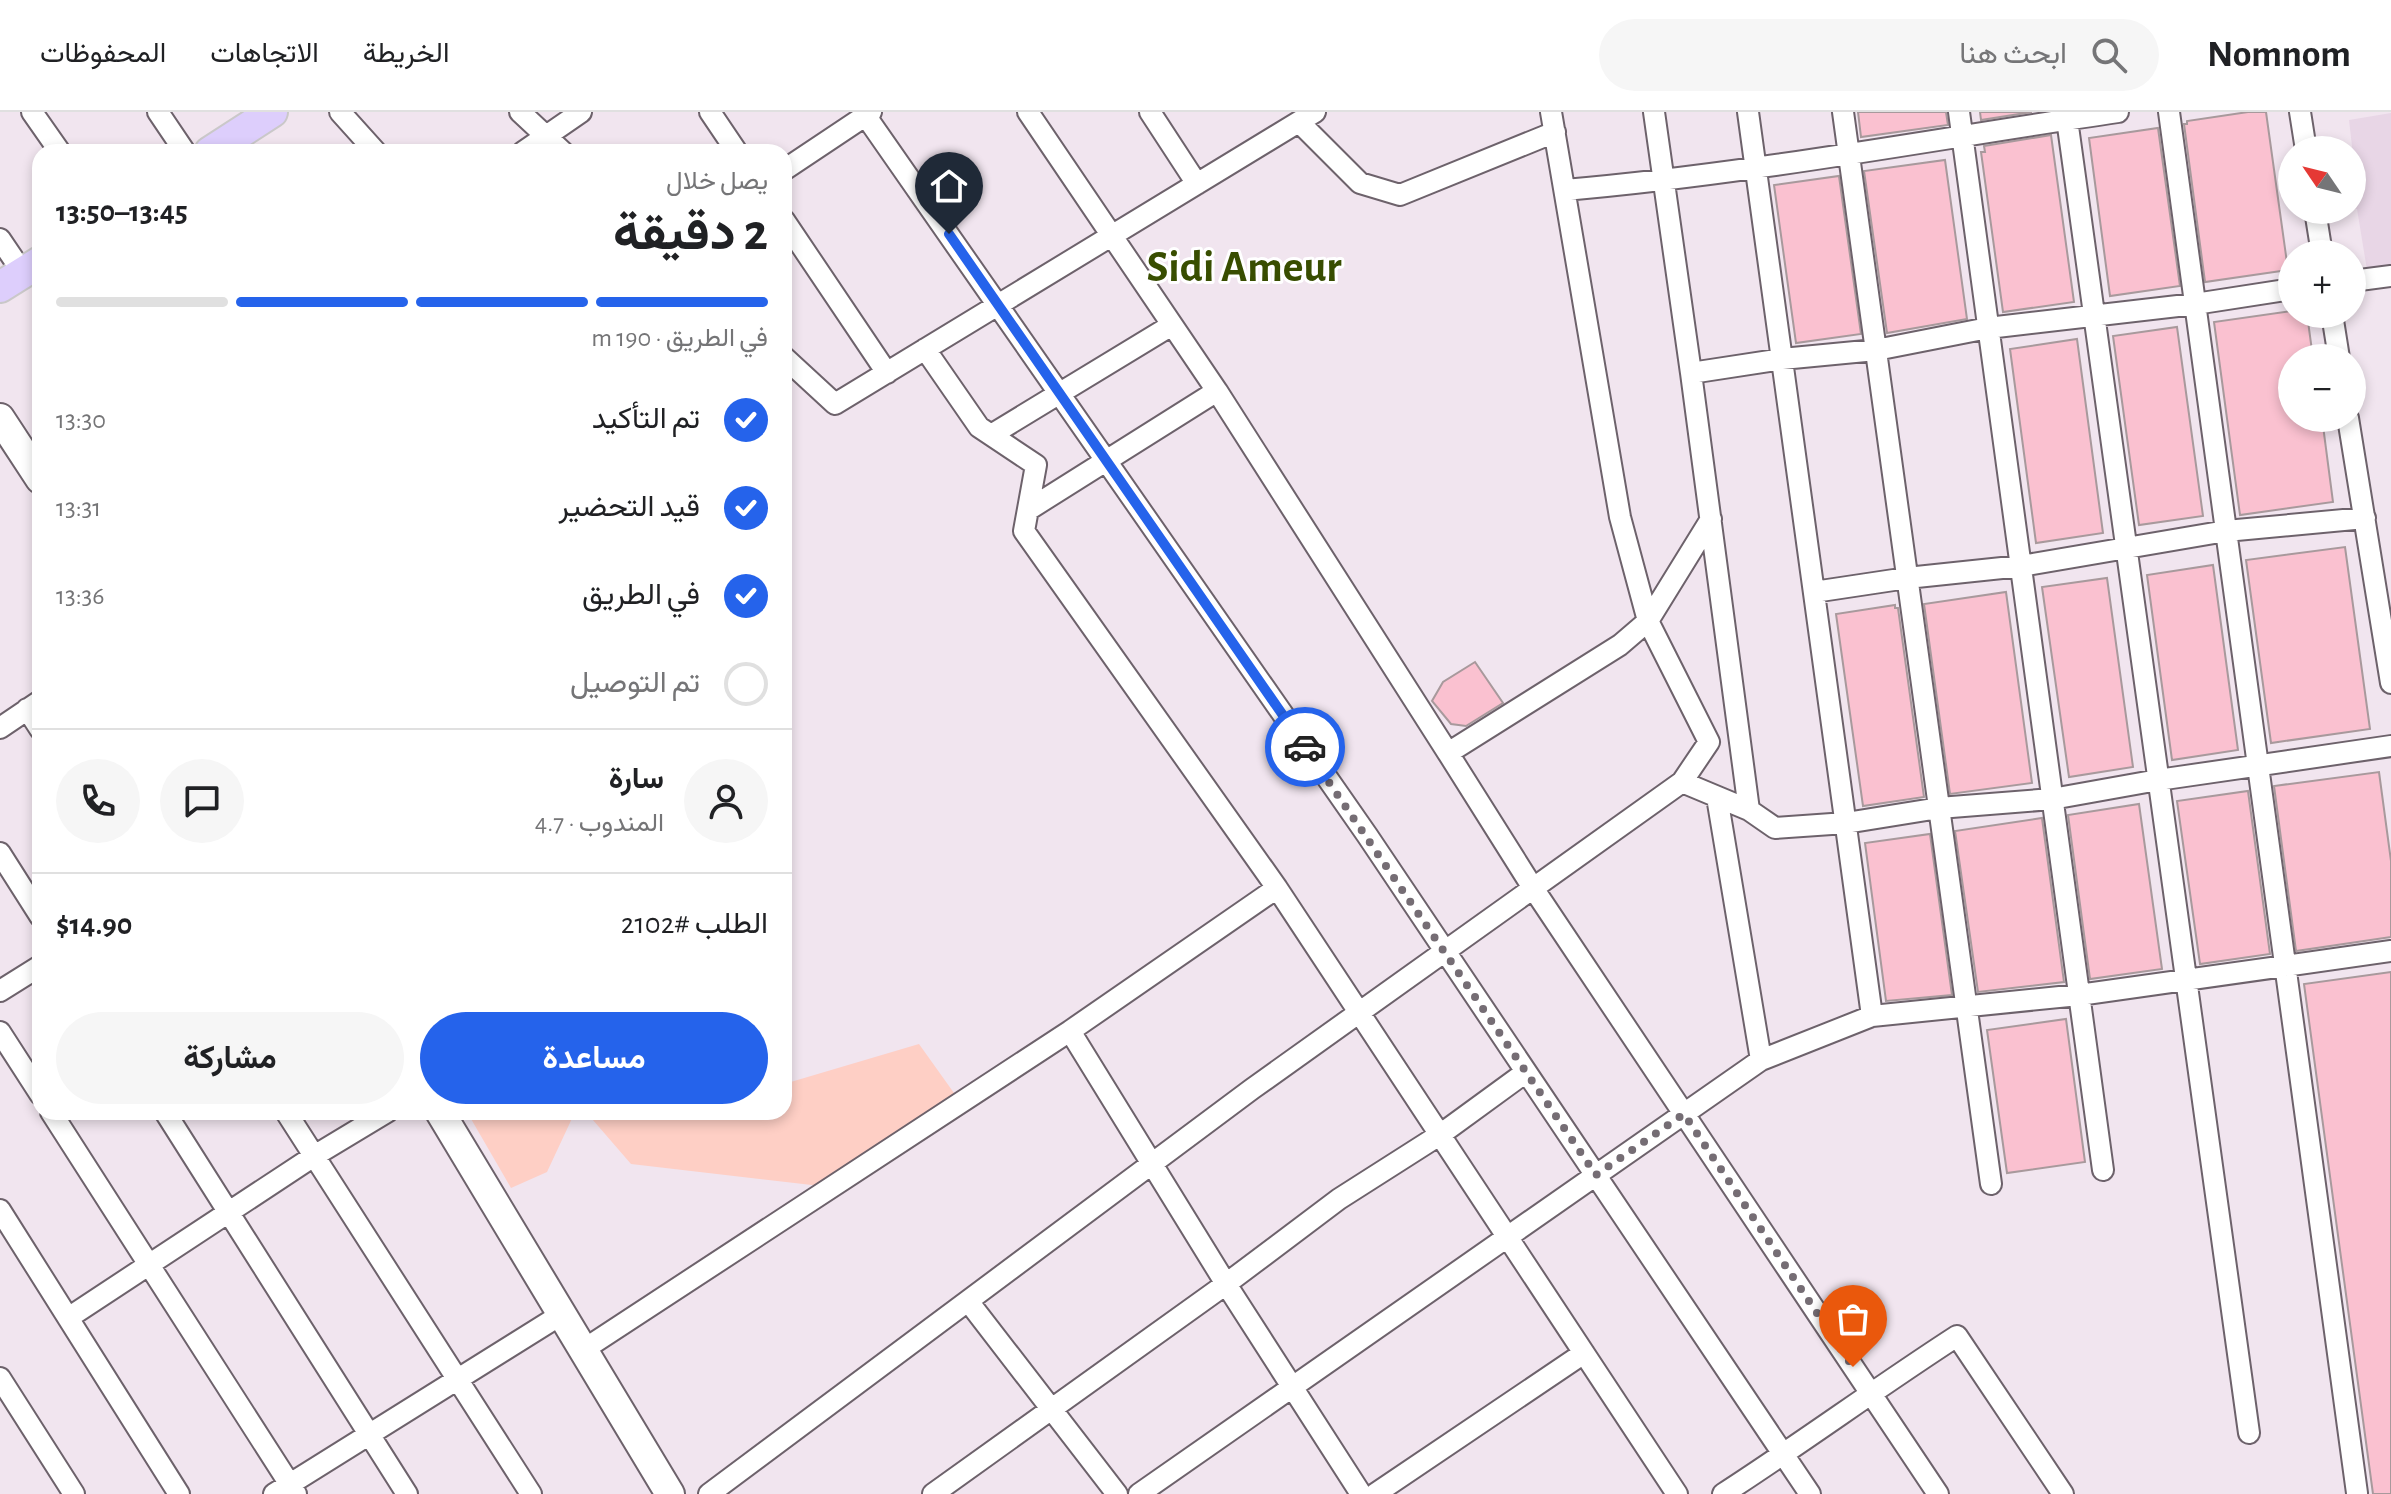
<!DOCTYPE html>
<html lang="ar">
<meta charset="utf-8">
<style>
body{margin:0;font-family:"Alegreya Sans",Vazirmatn,sans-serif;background:#f6f6f6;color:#202124;direction:rtl;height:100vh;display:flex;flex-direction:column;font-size:30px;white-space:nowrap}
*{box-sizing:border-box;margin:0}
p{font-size:26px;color:#757577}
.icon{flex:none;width:44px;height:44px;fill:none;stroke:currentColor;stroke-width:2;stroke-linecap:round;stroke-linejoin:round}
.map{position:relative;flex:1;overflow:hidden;direction:ltr}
.details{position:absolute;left:32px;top:32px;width:760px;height:976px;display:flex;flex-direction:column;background:#fff;border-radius:24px;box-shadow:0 4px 12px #0003;direction:rtl}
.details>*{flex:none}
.needle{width:52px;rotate:305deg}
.buttons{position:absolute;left:2278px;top:24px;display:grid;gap:16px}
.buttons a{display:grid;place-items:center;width:88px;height:88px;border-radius:50%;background:#fff;box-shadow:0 4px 12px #0003;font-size:40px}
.pin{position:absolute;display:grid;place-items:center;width:68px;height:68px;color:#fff;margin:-82px -34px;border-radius:50% 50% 50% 0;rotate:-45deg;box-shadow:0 0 8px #0007}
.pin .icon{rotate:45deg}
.courier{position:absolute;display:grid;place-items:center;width:80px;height:80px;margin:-40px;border:6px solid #2563eb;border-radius:50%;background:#fff;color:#222;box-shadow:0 2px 10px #0007}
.summary em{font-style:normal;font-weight:700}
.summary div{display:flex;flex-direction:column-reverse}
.summary{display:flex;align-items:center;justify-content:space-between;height:136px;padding:0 24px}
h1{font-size:52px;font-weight:700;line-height:60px}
.bar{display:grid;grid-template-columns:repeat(4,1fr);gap:12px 8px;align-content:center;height:96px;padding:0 24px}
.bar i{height:10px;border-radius:6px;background:#e0e0e0}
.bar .on{background:#2563eb}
.bar p{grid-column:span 4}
.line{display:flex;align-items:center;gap:20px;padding:0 24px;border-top:2px solid #e0e0e0}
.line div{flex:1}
.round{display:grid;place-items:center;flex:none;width:84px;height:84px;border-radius:42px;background:#f6f6f6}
ol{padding:0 24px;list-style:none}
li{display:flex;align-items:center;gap:24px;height:88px}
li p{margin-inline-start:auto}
li .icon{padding:8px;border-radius:50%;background:#2563eb;color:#fff;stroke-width:4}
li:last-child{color:#757577}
li i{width:44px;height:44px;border:4px solid #e0e0e0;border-radius:50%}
.action{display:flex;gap:16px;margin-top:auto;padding:16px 24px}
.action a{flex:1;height:92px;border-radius:48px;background:#2563eb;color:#fff;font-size:32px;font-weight:700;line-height:92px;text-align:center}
.action a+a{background:#f6f6f6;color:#202124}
header{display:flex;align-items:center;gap:48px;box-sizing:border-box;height:112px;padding:0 40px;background:#fff;border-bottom:2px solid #e0e0e0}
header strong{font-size:38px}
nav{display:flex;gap:44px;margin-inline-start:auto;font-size:28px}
.search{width:560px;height:72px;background:#f6f6f6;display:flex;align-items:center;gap:20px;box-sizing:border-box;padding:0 28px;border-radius:44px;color:#757577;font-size:30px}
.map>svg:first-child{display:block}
.built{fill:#e8d6e6}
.green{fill:#fecfc5}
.building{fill:#fac1d0;stroke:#a8999c;stroke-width:2}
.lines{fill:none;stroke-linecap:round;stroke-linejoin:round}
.minor-casing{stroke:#6d626b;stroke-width:24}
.secondary-casing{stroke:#6d626b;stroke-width:32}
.primary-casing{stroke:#cac8c9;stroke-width:34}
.minor{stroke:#fff;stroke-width:20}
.secondary{stroke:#fff;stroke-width:28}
.primary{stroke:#ddcefc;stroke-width:30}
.done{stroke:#756d74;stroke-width:8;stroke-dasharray:0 14.4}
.route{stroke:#2563eb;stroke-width:10}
.labels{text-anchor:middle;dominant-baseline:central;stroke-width:6;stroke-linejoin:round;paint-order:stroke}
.town-label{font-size:44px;font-weight:bold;fill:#384d00;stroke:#fff}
</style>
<header>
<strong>Nomnom</strong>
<div class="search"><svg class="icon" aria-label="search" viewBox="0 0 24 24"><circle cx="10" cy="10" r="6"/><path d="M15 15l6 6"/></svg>ابحث هنا</div>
<nav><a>الخريطة</a><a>الاتجاهات</a><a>المحفوظات</a></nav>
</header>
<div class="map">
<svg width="2391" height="1382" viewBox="0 0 2391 1382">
<rect width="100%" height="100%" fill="#f1e5ef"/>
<path class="built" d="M2391 1V154L2367 158 2357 97H2352V70L2356 69 2349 8Z"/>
<path class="green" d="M919 932 959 988 829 1075 631 1052 586 1000H784V972Z
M467 1000H575L547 1060 511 1076Z"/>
<path class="building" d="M1858 0H1946L1948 13 1861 25Z
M1980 0H2032L1981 8Z
M2248 0H2266L2288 158 2205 170 2184 12H2187V9Z
M2158 16 2180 174 2110 184 2089 26Z
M2051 23 2074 190 2003 200 1981 40H1985L1984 34Z
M1945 48 1967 207 1887 221 1864 59Z
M1839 64 1861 222 1796 231 1774 73Z
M2292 199V202H2307L2313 246H2292V306H2322L2333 390 2240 403 2214 210Z
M2177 215 2203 404 2139 413 2113 224Z
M2077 227 2103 421 2036 431 2010 237Z
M2345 435 2370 617 2271 631 2246 448Z
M2213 453 2238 638 2172 648 2147 463Z
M2107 466 2133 655 2069 665 2042 475Z
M2006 480 2032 671 1950 682 1924 492Z
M1895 493V496H1898L1924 685 1863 694 1836 502Z
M1475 550 1503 591 1466 614 1451 612 1432 589 1443 570Z
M2379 660 2391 749V825L2296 839 2274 674Z
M2248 679 2270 842 2200 852 2177 689Z
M2139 692 2162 857 2090 867 2068 703Z
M2042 706 2064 870 1978 880 1955 719Z
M1930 722 1952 883 1886 889 1865 731Z
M2391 860V1382H2373L2304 872Z
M2066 907 2085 1050 2007 1061 1987 918Z"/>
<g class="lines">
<g class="minor-casing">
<path id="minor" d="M32 0 60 40
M158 0 185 40
M340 0 376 40
M520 0 563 40
M710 0 737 40
M863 0 1367 723 1810 1382
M1028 0 1217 279 1448 641
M1150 0 1197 72
M1551 0 1620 405 1648 509 1620 533 1448 641 1533 776 1938 1382
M1654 0 1691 261 1782 247 1876 238 1988 216 2195 192 2292 177
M1748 0 1872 904 2079 883 2391 839
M1843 0 1991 1072
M1959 0 2103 1058
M2066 0 2249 1321
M2169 0 2357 1381
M2300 0 2306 38
M1299 10 1360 71 1400 83 1555 20
M523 40 581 0
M784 58 871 0
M1565 78C1750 62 1934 27 2118 0
M2315 98 2322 142
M784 108 887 261
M0 127 23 161
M2352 169 2391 164
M2332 202 2339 246
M925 237 979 315 1036 353 1024 419 1277 776
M784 245 835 292 1315 0
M2348 306 2391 571
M991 323 1172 213
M1028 398 1217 279
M1814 480 1907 466 2021 454 2226 419 2365 406
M27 597 40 617
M0 616 40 589
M1682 670 1749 698 1691 261
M1717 685 1761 948
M1749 698 1775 716 1846 711 1939 696 2052 687 2158 668 2391 634
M0 741 40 804
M0 879 40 854
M1070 919 1226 1172 1361 1382
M0 920 40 982
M51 1000 296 1382
M165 1000 407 1382
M286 1000 531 1382
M0 1098 179 1382
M968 1189 1117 1382
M68 1206 314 1044 387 1000
M583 1238 1070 919 1277 776 1677 1382
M0 1266 74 1382
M274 1382 562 1202
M709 1382 1252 977 1682 670 1709 630 1648 509 1711 407
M933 1382 1226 1172 1339 1087 1441 1022 1526 960
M1139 1382 1761 948 1872 904
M1375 1382 1584 1241
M1723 1382C1802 1331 1878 1275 1957 1224L2063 1382"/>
</g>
<g class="secondary-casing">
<path id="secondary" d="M0 306 40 367
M440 1000 670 1382"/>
</g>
<g class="primary-casing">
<path id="primary" d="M210 40 272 0
M0 175 40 150"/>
</g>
<use href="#minor" class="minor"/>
<use href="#secondary" class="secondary"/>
<use href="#primary" class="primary"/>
</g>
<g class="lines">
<path class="done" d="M1305 635 1596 1063 1684 1002 1853 1255"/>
<path class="route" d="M949 122 1305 635"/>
</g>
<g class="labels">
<g class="town-label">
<text x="1244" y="156">Sidi Ameur</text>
</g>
</g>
</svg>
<div class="buttons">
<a><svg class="needle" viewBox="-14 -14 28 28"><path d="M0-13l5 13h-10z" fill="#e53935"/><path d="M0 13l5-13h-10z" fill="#757577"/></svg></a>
<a>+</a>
<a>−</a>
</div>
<div class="pin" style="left:1853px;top:1255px;background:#ea580c"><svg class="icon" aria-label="bag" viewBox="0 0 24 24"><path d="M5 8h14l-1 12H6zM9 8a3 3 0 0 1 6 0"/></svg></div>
<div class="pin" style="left:949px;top:122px;background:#1f2937"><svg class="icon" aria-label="home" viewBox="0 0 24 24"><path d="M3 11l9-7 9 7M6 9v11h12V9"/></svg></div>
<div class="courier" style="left:1305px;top:635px"><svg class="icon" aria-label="car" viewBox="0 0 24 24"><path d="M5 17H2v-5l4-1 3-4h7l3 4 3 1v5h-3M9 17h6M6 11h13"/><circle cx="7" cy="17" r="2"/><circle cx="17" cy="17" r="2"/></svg></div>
<section class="details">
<div class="summary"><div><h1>2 دقيقة</h1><p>يصل خلال</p></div><em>13:45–13:50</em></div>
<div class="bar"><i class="on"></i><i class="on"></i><i class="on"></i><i></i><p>في الطريق · 190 m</p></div>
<ol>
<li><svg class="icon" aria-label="check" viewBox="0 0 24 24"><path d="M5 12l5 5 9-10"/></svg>تم التأكيد<p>13:30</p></li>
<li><svg class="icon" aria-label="check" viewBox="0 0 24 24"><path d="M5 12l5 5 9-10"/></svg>قيد التحضير<p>13:31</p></li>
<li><svg class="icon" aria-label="check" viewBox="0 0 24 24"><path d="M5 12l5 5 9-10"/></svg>في الطريق<p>13:36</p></li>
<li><i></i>تم التوصيل</li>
</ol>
<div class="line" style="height:144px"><a class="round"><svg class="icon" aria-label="person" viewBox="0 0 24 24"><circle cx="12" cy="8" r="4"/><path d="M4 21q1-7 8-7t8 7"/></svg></a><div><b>سارة</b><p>المندوب · 4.7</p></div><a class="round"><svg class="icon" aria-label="chat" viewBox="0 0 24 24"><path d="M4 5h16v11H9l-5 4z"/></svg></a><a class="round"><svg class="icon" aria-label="phone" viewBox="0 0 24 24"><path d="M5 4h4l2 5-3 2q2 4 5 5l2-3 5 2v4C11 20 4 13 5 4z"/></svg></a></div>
<div class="line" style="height:104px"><div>الطلب #2102</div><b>$14.90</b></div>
<div class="action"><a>مساعدة</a><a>مشاركة</a></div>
</section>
</div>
